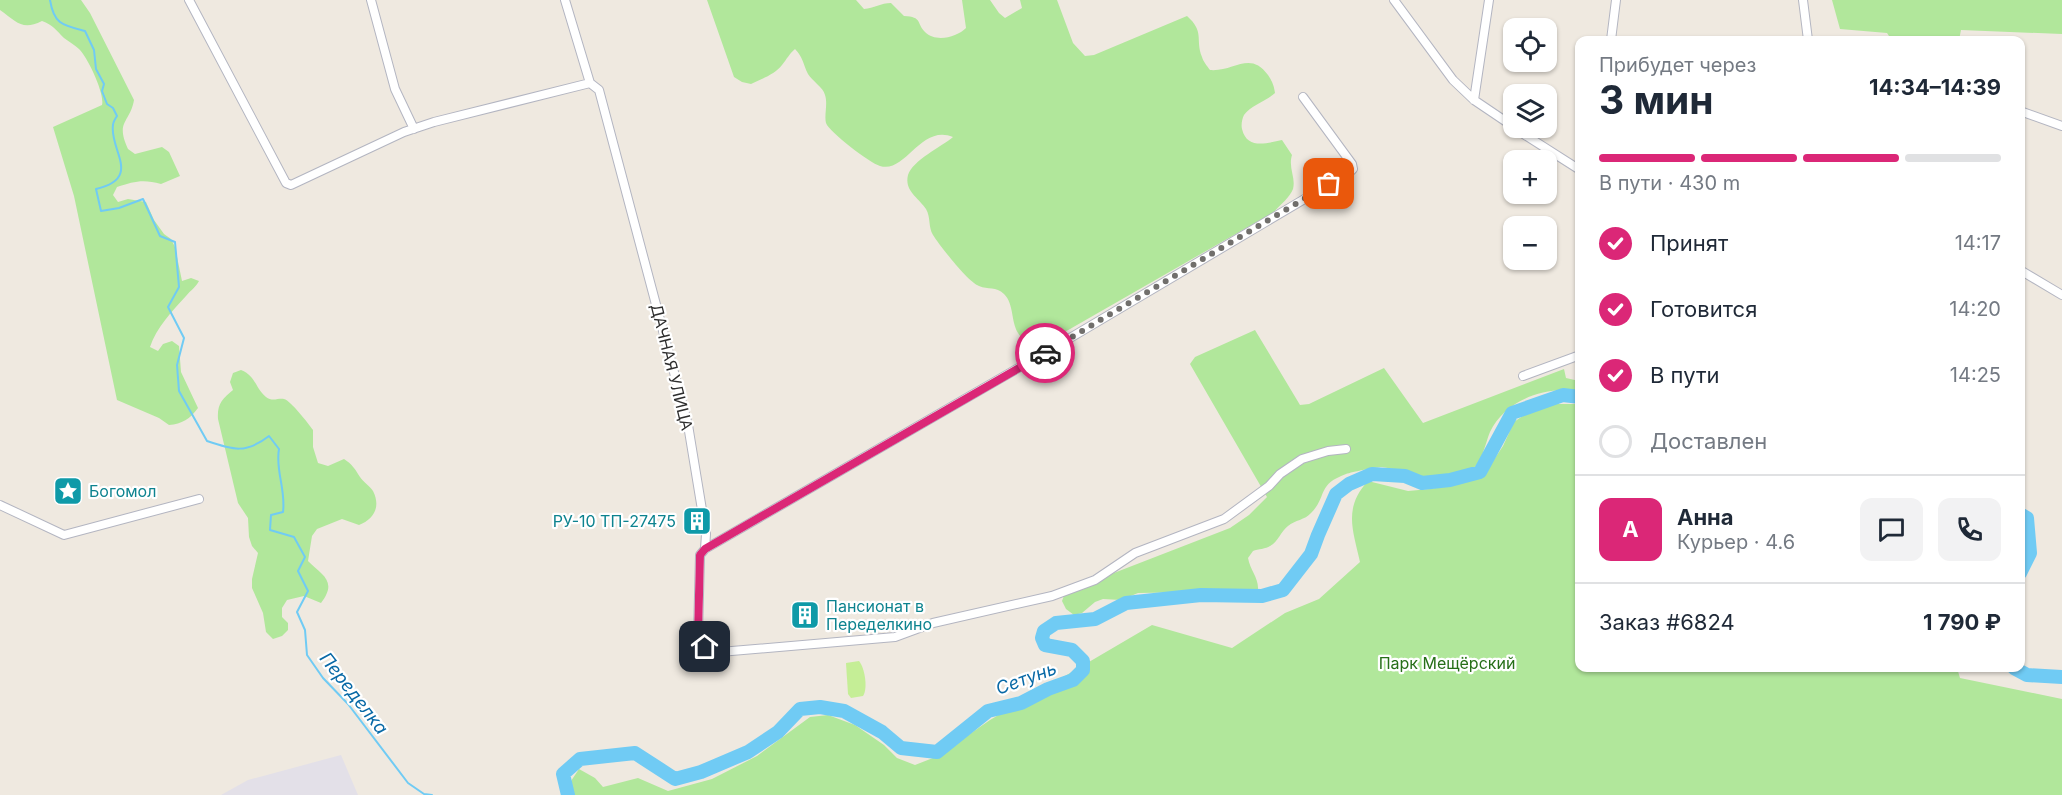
<!DOCTYPE html>
<html lang="ru">
<meta charset="utf-8">
<style>
body{margin:0;font-family:Inter,sans-serif;background:#f2f2f3;color:#1f2937;height:100vh;display:flex;flex-direction:column;font-size:22px;white-space:nowrap}
*{box-sizing:border-box;margin:0}
p{font-size:20px;color:#747a83}
.icon{flex:none;width:33px;height:33px;fill:none;stroke:currentColor;stroke-width:2;stroke-linecap:round;stroke-linejoin:round}
.map{position:relative;flex:1;overflow:hidden}
.drawer{position:absolute;left:1575px;top:36px;width:450px;height:636px;display:flex;flex-direction:column;background:#fff;border-radius:12px;box-shadow:0 2px 4px #0004}
.drawer>*{flex:none}
.tools{position:absolute;left:1503px;top:18px;display:grid;gap:12px}
.tools a{display:grid;place-items:center;width:54px;height:54px;border-radius:12px;background:#fff;box-shadow:0 2px 4px #0004;font-size:30px}
.pin{position:absolute;display:grid;place-items:center;width:51px;height:51px;color:#fff;margin:-26px;border-radius:12px;box-shadow:0 3px 9px #0006}
.courier{position:absolute;display:grid;place-items:center;width:60px;height:60px;margin:-30px;border:4px solid #db2777;border-radius:50%;background:#fff;color:#222;box-shadow:0 2px 8px #0007}
.head em{font-style:normal;font-weight:700}
.head div{display:flex;flex-direction:column-reverse}
.head{display:flex;align-items:center;justify-content:space-between;height:102px;padding:0 24px}
h1{font-size:39px;font-weight:700;line-height:45px}
.bar{display:grid;grid-template-columns:repeat(4,1fr);gap:9px 6px;align-content:center;height:72px;padding:0 24px}
.bar i{height:8px;border-radius:4px;background:#e0e1e3}
.bar .selected{background:#db2777}
.bar p{grid-column:span 4}
.line{display:flex;align-items:center;gap:15px;padding:0 24px;border-top:2px solid #e0e1e3}
.line div{flex:1}
.round{display:grid;place-items:center;flex:none;width:63px;height:63px;border-radius:12px;background:#f2f2f3}
ol{padding:0 24px;list-style:none}
li{display:flex;align-items:center;gap:18px;height:66px}
li p{margin-inline-start:auto}
li .icon{padding:6px;border-radius:50%;background:#db2777;color:#fff;stroke-width:4}
li:last-child{color:#747a83}
li i{width:33px;height:33px;border:3px solid #e0e1e3;border-radius:50%}
.map>svg:first-child{display:block}
.industrial{fill:#e3e0e8}
.green{fill:#b1e79b}
.pitch{fill:#c5ee96}
.lines{fill:none;stroke-linecap:round;stroke-linejoin:round}
.stream{stroke:#70cbf4;stroke-width:2}
.river{stroke:#70cbf4;stroke-width:14}
.minor-casing{stroke:#b3b5c1;stroke-width:10}
.minor{stroke:#fff;stroke-width:8}
.done{stroke:#716f6c;stroke-width:6;stroke-dasharray:0 10.8}
.route{stroke:#db2777;stroke-width:8}
.labels{text-anchor:middle;dominant-baseline:central;stroke-width:4.5;stroke-linejoin:round;paint-order:stroke}
.street-label{font-size:16px;fill:#2d2d2d;stroke:#fff}
.culture-label{font-size:16px;fill:#0d838f;stroke:#fff;text-anchor:start}
.park-label{font-size:16px;fill:#276f18;stroke:#fff}
.water-label{font-size:18px;font-style:italic;fill:#0869a6;stroke:#fff}
</style>
<div class="map">
<svg width="2062" height="795" viewBox="0 0 2062 795">
<rect width="100%" height="100%" fill="#efe9e0"/>
<path class="industrial" d="M341 755 358 795H221L248 780Z"/>
<path class="green" d="M0 0H81L90 13 134 100C130 123 115 121 128 149L135 154 162 147 169 152 180 176 161 184C144 179 134 181 117 187L113 195 118 202 128 199 146 202 154 220 164 234 171 239 175 247 182 281 191 278 199 281C195 288 191 290 186 296 173 310 156 328 150 347L158 351 163 344 172 341 179 346 181 372 198 408C190 419 182 424 169 425L159 418 117 400 74 196 53 127 102 105C105 94 88 58 79 49 75 45 69 42 64 38 56 30 53 25 42 21 22 31 17 22 0 10Z
M707 0H856L864 9C874 8 881 3 891 3L904 16C923 17 916 23 925 32 936 43 957 37 966 28L962 0H990L999 13 1005 18 1022 8 1020 0H1057L1073 43 1085 56 1094 55 1187 16C1205 32 1195 39 1202 57 1203 61 1207 66 1210 70 1234 72 1250 50 1268 75 1272 81 1274 85 1275 93 1266 101 1250 106 1244 115 1242 119 1241 125 1242 129 1247 150 1267 143 1282 140L1292 155C1288 168 1296 177 1293 189 1290 197 1280 205 1274 212L1070 329C1058 335 1037 350 1023 339 1009 327 1016 306 1004 294 996 286 988 290 979 286 968 282 940 246 933 235 928 227 931 218 926 209 919 198 904 191 908 175 913 160 941 147 953 137 920 124 906 174 880 166 870 163 829 132 826 123 824 115 828 104 825 95 823 87 812 81 808 74 803 64 803 57 795 49 789 54 787 59 782 65 775 74 762 79 751 84L742 82 734 77Z
M1832 0H2062V34L1961 30 1959 40H1928L1926 38 1891 39 1887 33 1840 29Z
M1255 330 1300 405 1309 404 1384 368 1423 423 1564 369 1566 378 1579 381V392C1547 385 1505 400 1490 432 1485 444 1482 464 1470 471 1440 490 1411 471 1382 467 1376 467 1352 472 1346 474 1316 485 1328 496 1311 513 1305 520 1295 520 1288 526 1281 531 1278 542 1270 546 1266 549 1258 549 1253 551L1248 558C1250 570 1259 578 1258 590L1251 594 1196 592 1138 593 1121 600 1103 599 1095 602 1082 613 1074 615 1066 609 1062 601 1065 593 1070 590 1230 528 1249 515 1267 497 1190 364 1195 357Z
M241 370C256 376 255 388 266 397 272 402 278 398 284 399 291 401 308 423 313 430V447L318 463 328 466 344 459C352 464 355 469 360 477 363 482 370 486 373 491 381 507 374 519 359 525L342 519 317 529 312 536 308 561C322 575 338 581 321 603L304 596 287 600 282 608V617L288 623V630L282 636 273 639 266 632 263 613 252 588V579L258 553 252 546 249 537 248 518 238 503 218 419C217 404 222 399 233 390L230 382 233 373Z
M1555 404H1579L1580 668H1957L1960 678 2062 699V795H572L571 781 579 769 595 778 603 787 638 778 668 791 712 779 757 756 810 717 828 715 855 725 884 745 897 758 915 765 938 756 990 720 1152 625 1232 648 1285 613 1319 599 1360 562C1353 530 1343 508 1368 481L1408 491 1430 489 1467 482 1491 464 1503 446 1514 422 1533 409Z"/>
<path class="pitch" d="M859 661C865 668 868 689 863 696L851 698 848 694 846 663Z"/>
<g class="lines">
<path class="stream" d="M50 0C54 24 62 25 85 31L94 50 96 69 104 84 102 91 107 104 113 108 117 116C115 119 113 122 113 125 109 150 143 178 96 189L101 211 119 208 143 199 160 236 175 242 179 287 168 307 184 338 177 365 179 391 207 441C233 450 246 454 269 436L279 449C275 470 286 489 283 512L271 515 270 530 294 537 305 557 298 571 308 591 297 612 305 630 307 655 323 678 348 704 408 783 424 794 432 795"/>
<path class="river" d="M2020 514 2027 518 2030 553 2020 573
M2014 668 2027 675 2062 677
M568 795 563 774 580 759 635 753 675 779 701 772 748 752 778 732 800 709 820 707 844 711 882 732 901 748 937 752 988 711 1021 703 1048 689 1073 680 1083 670V661L1072 650 1045 645 1042 638 1044 631 1056 623 1095 619 1126 603 1201 595 1262 596 1283 590 1311 554 1318 535 1336 494 1349 484 1372 474 1405 476 1422 483 1450 480 1480 472 1512 413 1563 395 1580 397"/>
<g class="minor-casing">
<path id="minor" d="M189 0 286 183 291 185 404 132 434 122 590 83
M371 0 395 89 414 129
M565 0 590 83
M1394 0 1453 80 1474 100 1514 127
M1803 0 1808 40
M1611 40 1616 0
M590 83 599 90 688 425 706 534 705 549 700 555 698 635 705 647 720 652 895 637 933 623 1052 596 1095 580 1135 553 1224 519 1269 486 1280 474 1302 459 1328 451 1346 449
M1474 100 1489 0
M2020 111 2062 126
M1514 128 1580 170
M2020 270 2062 295
M1523 376 1580 355
M0 505 64 535 199 499
M705 549 1065 341 1350 172 1353 169 1352 164 1303 97"/>
</g>
<use href="#minor" class="minor"/>
</g>
<g class="lines">
<path class="done" d="M1045 353 1329 184"/>
<path class="route" d="M705 647 698 635 700 555 705 549 1045 353"/>
</g>
<defs>
<g id="sight-square" transform="scale(1.5)"><rect x="-9" y="-9" width="18" height="18" rx="4" fill="#0f9aa8" stroke="#fff"/><path d="M0-6L1.8-2.2L6-1.7L2.9 1.2L3.7 5.4L0 3.3L-3.7 5.4L-2.9 1.2L-6-1.7L-1.8-2.2Z" fill="#fff"/></g>
<g id="building-square" transform="scale(1.5)"><rect x="-9" y="-9" width="18" height="18" rx="4" fill="#0f9aa8" stroke="#fff"/><path d="M-4-6H4V6H1V3H-1V6H-4ZM-2.5-4.3h1.7v1.8h-1.7ZM.8-4.3h1.7v1.8H.8ZM-2.5-1h1.7V.8h-1.7ZM.8-1h1.7V.8H.8Z" fill="#fff"/></g>
</defs>
<g fill-rule="evenodd">
<use href="#sight-square" x="68" y="491"/>
<use href="#building-square" x="697" y="521"/>
<use href="#building-square" x="805" y="615"/>
</g>
<g class="labels">
<g class="street-label">
<text transform="translate(672 367) rotate(76)">ДАЧНАЯ УЛИЦА</text>
</g>
<g class="culture-label">
<text x="89" y="491">Богомол</text>
<text x="676" y="521" text-anchor="end">РУ-10 ТП-27475</text>
<text x="826" y="606">Пансионат в<tspan x="826" dy="18">Переделкино</tspan></text>
</g>
<g class="park-label">
<text x="1447" y="663">Парк Мещёрский</text>
</g>
<g class="water-label">
<text transform="translate(1026 678) rotate(-20)">Сетунь</text>
<text transform="translate(354 693) rotate(52)">Переделка</text>
</g>
</g>
</svg>
<div class="tools">
<a><svg class="icon" aria-label="locate" viewBox="0 0 24 24"><circle cx="12" cy="12" r="6"/><path d="M12 2v4M12 18v4M2 12h4M18 12h4"/></svg></a>
<a><svg class="icon" aria-label="layers" viewBox="0 0 24 24"><path d="M12 4l9 5-9 5-9-5zM3 14l9 5 9-5"/></svg></a>
<a>+</a>
<a>−</a>
</div>
<div class="pin" style="left:1329px;top:184px;background:#ea580c"><svg class="icon" aria-label="bag" viewBox="0 0 24 24"><path d="M5 8h14l-1 12H6zM9 8a3 3 0 0 1 6 0"/></svg></div>
<div class="pin" style="left:705px;top:647px;background:#1f2937"><svg class="icon" aria-label="home" viewBox="0 0 24 24"><path d="M3 11l9-7 9 7M6 9v11h12V9"/></svg></div>
<div class="courier" style="left:1045px;top:353px"><svg class="icon" aria-label="car" viewBox="0 0 24 24"><path d="M5 17H2v-5l4-1 3-4h7l3 4 3 1v5h-3M9 17h6M6 11h13"/><circle cx="7" cy="17" r="2"/><circle cx="17" cy="17" r="2"/></svg></div>
<section class="drawer">
<div class="head"><div><h1>3 мин</h1><p>Прибудет через</p></div><em>14:34–14:39</em></div>
<div class="bar"><i class="selected"></i><i class="selected"></i><i class="selected"></i><i></i><p>В пути · 430 m</p></div>
<ol>
<li><svg class="icon" aria-label="check" viewBox="0 0 24 24"><path d="M5 12l5 5 9-10"/></svg>Принят<p>14:17</p></li>
<li><svg class="icon" aria-label="check" viewBox="0 0 24 24"><path d="M5 12l5 5 9-10"/></svg>Готовится<p>14:20</p></li>
<li><svg class="icon" aria-label="check" viewBox="0 0 24 24"><path d="M5 12l5 5 9-10"/></svg>В пути<p>14:25</p></li>
<li><i></i>Доставлен</li>
</ol>
<div class="line" style="height:108px"><b class="round" style="background:#db2777;color:#fff">А</b><div><b>Анна</b><p>Курьер · 4.6</p></div><a class="round"><svg class="icon" aria-label="chat" viewBox="0 0 24 24"><path d="M4 5h16v11H9l-5 4z"/></svg></a><a class="round"><svg class="icon" aria-label="phone" viewBox="0 0 24 24"><path d="M5 4h4l2 5-3 2q2 4 5 5l2-3 5 2v4C11 20 4 13 5 4z"/></svg></a></div>
<div class="line" style="height:78px"><div>Заказ #6824</div><b>1 790 ₽</b></div>
</section>
</div>
